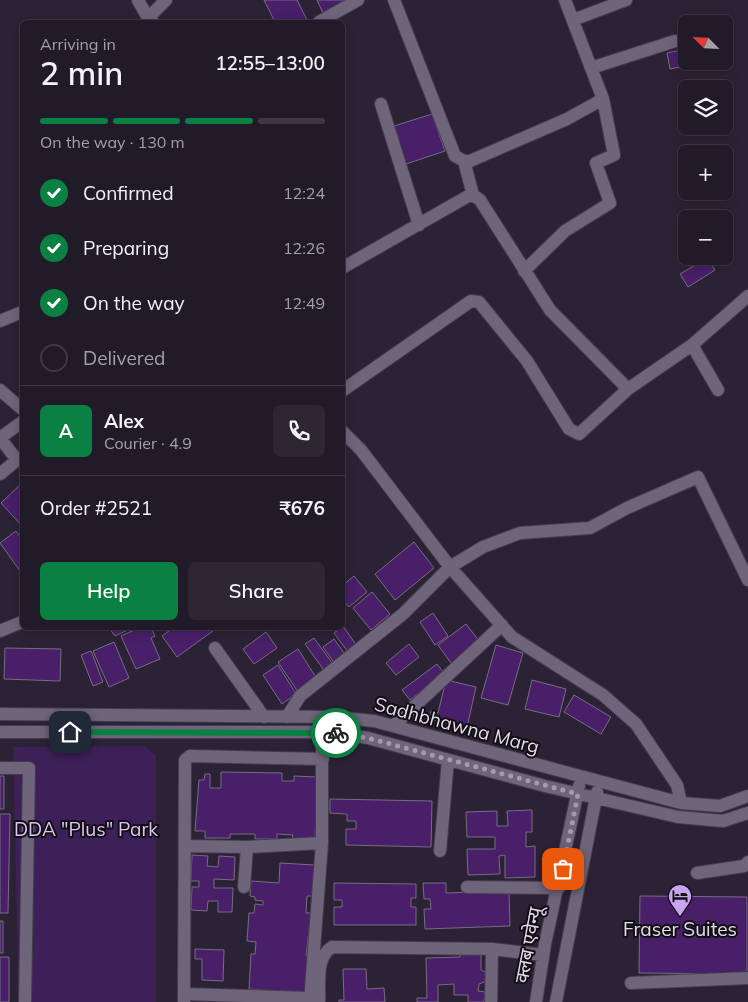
<!DOCTYPE html>
<meta charset="utf-8">
<style>
body{margin:0;font-family:Mulish,"Noto Sans Devanagari",sans-serif;background:#2d2734;color:#f1f3f6;height:100vh;display:flex;flex-direction:column;font-size:19px;white-space:nowrap}
*{box-sizing:border-box;margin:0}
p{font-size:16px;color:#a2a1a8}
.icon{flex:none;width:28px;height:28px;fill:none;stroke:currentColor;stroke-width:2;stroke-linecap:round;stroke-linejoin:round}
.map{position:relative;flex:1;overflow:hidden}
.panel{position:absolute;left:20px;top:20px;width:325px;height:610px;display:flex;flex-direction:column;background:#211a28;border-radius:8px;box-shadow:0 2px 12px #0003,0 0 0 1px #3e3845}
.panel>*{flex:none}
.needle{width:32px;rotate:294deg}
.fabs{position:absolute;left:678px;top:15px;display:grid;gap:10px}
.fabs a{display:grid;place-items:center;width:55px;height:55px;border-radius:8px;background:#211a28;box-shadow:0 2px 12px #0003,0 0 0 1px #3e3845;font-size:25px}
.pin{position:absolute;display:grid;place-items:center;width:42px;height:42px;color:#fff;margin:-21px;border-radius:10px;box-shadow:0 2px 8px #0006}
.courier{position:absolute;display:grid;place-items:center;width:50px;height:50px;margin:-25px;border:4px solid #0b8043;border-radius:50%;background:#fff;color:#222;box-shadow:0 1px 6px #0007}
.head em{font-style:normal;font-weight:600}
.head div{display:flex;flex-direction:column-reverse}
.head{display:flex;align-items:center;justify-content:space-between;height:85px;padding:0 20px}
h1{font-size:32px;font-weight:600;line-height:38px}
.bar{display:grid;grid-template-columns:repeat(4,1fr);gap:8px 5px;align-content:center;height:60px;padding:0 20px}
.bar i{height:6px;border-radius:4px;background:#3e3845}
.bar .current{background:#0b8043}
.bar p{grid-column:span 4}
.line{display:flex;align-items:center;gap:12px;padding:0 20px;border-top:1px solid #3e3845}
.line div{flex:1}
.round{display:grid;place-items:center;flex:none;width:52px;height:52px;border-radius:8px;background:#2d2734}
ol{padding:0 20px;list-style:none}
li{display:flex;align-items:center;gap:15px;height:55px}
li p{margin-inline-start:auto}
li .icon{padding:5px;border-radius:50%;background:#0b8043;color:#fff;stroke-width:4}
li:last-child{color:#a2a1a8}
li i{width:28px;height:28px;border:2px solid #3e3845;border-radius:50%}
.action{display:flex;gap:10px;margin-top:auto;padding:10px 20px}
.action a{flex:1;height:58px;border-radius:8px;background:#0b8043;color:#fff;font-size:20px;font-weight:600;line-height:58px;text-align:center}
.action a+a{background:#2d2734;color:#f1f3f6}
.map>svg:first-child{display:block}
.green{fill:#3e2058}
.building{fill:#481f68;stroke:#776d83}
.lines{fill:none;stroke-linecap:round;stroke-linejoin:round}
.minor-casing{stroke:#453d4e;stroke-width:14}
.minor{stroke:#6f657b;stroke-width:12}
.done{stroke:#a29caa;stroke-width:5;stroke-dasharray:0 9}
.route{stroke:#0b8043;stroke-width:6}
.labels{text-anchor:middle;dominant-baseline:central;stroke-width:4;stroke-linejoin:round;paint-order:stroke}
.street-label{font-size:19px;fill:#e2dde9;stroke:#120e16}
.park-label{font-size:19px;fill:#dac6f0;stroke:#120e16}
.poi-label{font-size:19px;fill:#e2dde9;stroke:#120e16}
</style>
<div class="map">
<svg width="748" height="1002" viewBox="0 0 748 1002">
<rect width="100%" height="100%" fill="#2c2235"/>
<path class="green" d="M144 746 156 755V1002H19L13 747Z"/>
<path class="building" d="M264 0H297L308 22H275Z
M317 0H344L345 2 323 13Z
M686 49V61H689L690 65 670 69 667 53Z
M432 114 445 151 406 164 394 126Z
M707 258 715 270 688 287 680 274Z
M22 483V526L1 503Z
M16 531 22 540V569L20 571 0 543Z
M414 542 434 568 395 600 375 574Z
M354 576 367 592 349 607 342 599V586Z
M372 592 390 614 371 630 353 608Z
M433 613 448 636 435 645 420 622Z
M466 624 480 642 451 663 438 645Z
M343 626 357 646 348 652 334 633Z
M109 628H132L115 636Z
M139 628H151L155 636 151 638 160 659 136 669 121 636Z
M173 628H217L177 657 162 636Z
M266 632 277 648 254 664 243 649Z
M314 638 335 667 326 673 305 644Z
M334 639 347 657 336 665 323 647Z
M114 642 129 678 109 687 93 651Z
M409 644 419 657 396 675 386 663Z
M496 645 523 653 508 705 481 698Z
M5 648 61 649 60 681 4 679Z
M298 649 317 679 298 692 278 662Z
M91 651 103 682 93 686 81 655Z
M437 664 444 673 410 700 402 690Z
M278 665 296 694 282 704 263 675Z
M446 680 476 687 467 727 429 719 431 711 438 713Z
M532 680 566 689 559 717 525 709Z
M574 695 611 717 601 734 564 712Z
M221 772 282 773V781H294V776L317 777 315 840H292L293 835 277 834V839H255V834H230V838H205V831H195L199 780H204L205 774H210V788H221Z
M0 776H4V809H0Z
M330 799 432 801 431 847 346 845V829H356V821H347V814L330 813Z
M532 810V832H526V847L535 846V877L505 878V855L499 856 500 874 468 875 467 849H495V837H467L466 812 497 811V826H508L507 811Z
M0 814H10L8 913H0Z
M192 855 208 856 207 866 218 867 219 856 235 857 234 880 214 879V888H233L232 912H218V901H208L207 911 191 910 192 887H199V881H191Z
M280 863 315 865 313 896H307L306 913H311L306 956 310 957 308 994 249 989 251 954H255L256 942 247 941 249 913H254L255 904 263 905V901L255 900V897L250 896 251 881 279 883Z
M334 883 416 884V898H411V907H416V925H334V907H342V900H334Z
M423 883H446V893L509 891 510 926 425 929 424 909H431L430 899H424Z
M640 896 747 897V974L639 973Z
M0 921H3V953H0Z
M195 949 224 950 223 981 202 980V959H195Z
M460 950 481 954V970L487 973V981L479 984 478 991 485 992 484 1002H468V995H454V984L438 985V1002H417V998H427L426 958 460 957Z
M0 957H9V1002H0Z
M343 969H366L367 989 384 988 385 1002H339V1000H344Z"/>
<g class="lines">
<g class="minor-casing">
<path id="minor" d="M138 0 148 18 153 22
M394 0 455 156 464 161H470L567 119 603 99
M148 18 166 0
M573 20 626 0
M319 22 358 0
M591 68 675 41
M381 104 419 225
M464 161 473 195 480 200 550 310 628 389
M342 268 470 195H473
M524 271 565 231 610 203 596 163 614 155 603 99 565 0
M0 321 22 312
M692 345 718 390
M0 390 22 409
M342 391 471 301 479 302 527 361 569 429 579 434 628 389 692 345 748 296
M342 431 361 450 450 567 512 637 603 695 636 724 677 785 681 803
M0 474 17 460 0 438 22 422
M0 631 22 622
M215 648 264 717
M0 714 335 717 374 721 681 803 720 806 748 796
M287 717 300 696 403 614 450 567 483 547 520 533 590 528 627 508 698 477 748 580
M393 726 502 625
M0 732H327L368 738 545 786 678 817 723 821 748 813
M0 768H29L25 1002
M186 846 247 847 322 843
M440 851 448 760
M697 873 744 866 748 862
M244 887 247 847
M467 887 559 888
M631 983 748 978
M185 994 310 998
M184 1002 185 760 190 756 323 759
M310 1002 322 843V732
M319 1002C320 983 315 958 332 947L492 949 543 955
M491 1002 492 949
M536 1002 545 944 579 786
M556 1002 597 792"/>
</g>
<use href="#minor" class="minor"/>
</g>
<g class="lines">
<path class="done" d="M336 733 368 738 578 794 563 869"/>
<path class="route" d="M70 732 336 733"/>
</g>
<defs>
<g id="hotel-pin" transform="scale(1.25)"><path d="M0 17L-7.5 6A9.5 9.5 0 1 1 7.5 6Z" fill="#c9a5ee" stroke="#120e16"/><path d="M-6-4.5h1.5V1H6V5H4.5V3h-9V5H-6ZM-4 0a1.8 1.8 0 1 1 3.6 0ZM.5 0V-2.5h3Q6-2.5 6 0Z" fill="#111"/></g>
</defs>
<g fill-rule="evenodd">
<use href="#hotel-pin" x="680" y="896"/>
</g>
<g class="labels">
<g class="street-label">
<text transform="translate(457 725) rotate(15)">Sadhbhawna Marg</text>
<text transform="translate(528 945) rotate(-79)">क्लब एवेन्यू</text>
</g>
<g class="park-label">
<text x="86" y="829">DDA "Plus" Park</text>
</g>
<g class="poi-label">
<text x="680" y="929">Fraser Suites</text>
</g>
</g>
</svg>
<div class="fabs">
<a><svg class="needle" viewBox="-14 -14 28 28"><path d="M0-13l5 13h-10z" fill="#e53935"/><path d="M0 13l5-13h-10z" fill="#a2a1a8"/></svg></a>
<a><svg class="icon" aria-label="layers" viewBox="0 0 24 24"><path d="M12 4l9 5-9 5-9-5zM3 14l9 5 9-5"/></svg></a>
<a>+</a>
<a>−</a>
</div>
<div class="pin" style="left:563px;top:869px;background:#ea580c"><svg class="icon" aria-label="bag" viewBox="0 0 24 24"><path d="M5 8h14l-1 12H6zM9 8a3 3 0 0 1 6 0"/></svg></div>
<div class="pin" style="left:70px;top:732px;background:#1f2937"><svg class="icon" aria-label="home" viewBox="0 0 24 24"><path d="M3 11l9-7 9 7M6 9v11h12V9"/></svg></div>
<div class="courier" style="left:336px;top:733px"><svg class="icon" aria-label="bike" viewBox="0 0 24 24"><circle cx="6" cy="16" r="4"/><circle cx="18" cy="16" r="4"/><path d="M6 16l4-8h5l3 8M10 8l3 8H6M13 5h3"/></svg></div>
<section class="panel">
<div class="head"><div><h1>2 min</h1><p>Arriving in</p></div><em>12:55–13:00</em></div>
<div class="bar"><i class="current"></i><i class="current"></i><i class="current"></i><i></i><p>On the way · 130 m</p></div>
<ol>
<li><svg class="icon" aria-label="check" viewBox="0 0 24 24"><path d="M5 12l5 5 9-10"/></svg>Confirmed<p>12:24</p></li>
<li><svg class="icon" aria-label="check" viewBox="0 0 24 24"><path d="M5 12l5 5 9-10"/></svg>Preparing<p>12:26</p></li>
<li><svg class="icon" aria-label="check" viewBox="0 0 24 24"><path d="M5 12l5 5 9-10"/></svg>On the way<p>12:49</p></li>
<li><i></i>Delivered</li>
</ol>
<div class="line" style="height:90px"><b class="round" style="background:#0b8043;color:#fff">A</b><div><b>Alex</b><p>Courier · 4.9</p></div><a class="round"><svg class="icon" aria-label="phone" viewBox="0 0 24 24"><path d="M5 4h4l2 5-3 2q2 4 5 5l2-3 5 2v4C11 20 4 13 5 4z"/></svg></a></div>
<div class="line" style="height:65px"><div>Order #2521</div><b>₹676</b></div>
<div class="action"><a>Help</a><a>Share</a></div>
</section>
</div>
